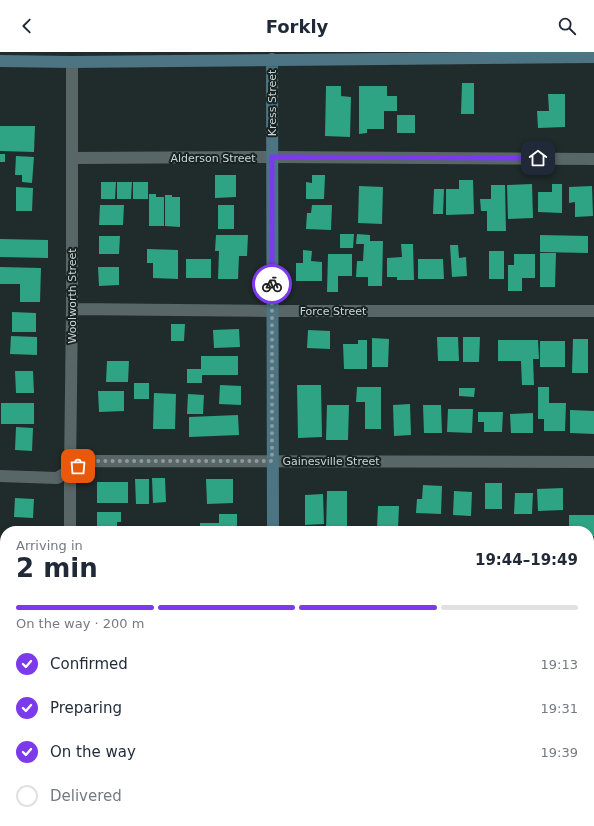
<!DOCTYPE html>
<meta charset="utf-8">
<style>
body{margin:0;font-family:"DejaVu Sans",sans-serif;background:#f6f6f7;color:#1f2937;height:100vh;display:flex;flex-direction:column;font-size:15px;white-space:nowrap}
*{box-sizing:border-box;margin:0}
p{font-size:13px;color:#747a83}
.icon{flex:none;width:22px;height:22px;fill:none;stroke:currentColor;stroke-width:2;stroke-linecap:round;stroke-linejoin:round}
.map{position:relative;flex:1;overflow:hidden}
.drawer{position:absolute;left:0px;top:474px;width:594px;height:300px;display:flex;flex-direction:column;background:#fff;border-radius:16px 16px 0 0;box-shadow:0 2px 6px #0003}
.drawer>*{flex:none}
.pin{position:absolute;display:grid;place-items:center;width:34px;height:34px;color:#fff;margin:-17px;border-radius:8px;box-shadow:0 2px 6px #0006}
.courier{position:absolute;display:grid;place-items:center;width:40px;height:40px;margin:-20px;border:3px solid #7c3aed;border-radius:50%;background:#fff;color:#222;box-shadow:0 1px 5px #0007}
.summary em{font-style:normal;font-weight:800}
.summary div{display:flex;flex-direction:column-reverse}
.summary{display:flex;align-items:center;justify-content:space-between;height:68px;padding:0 16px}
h1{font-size:26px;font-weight:800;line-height:30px}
.bar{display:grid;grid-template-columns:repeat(4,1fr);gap:6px 4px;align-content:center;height:48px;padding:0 16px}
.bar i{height:5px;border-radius:3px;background:#e0e1e3}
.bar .active{background:#7c3aed}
.bar p{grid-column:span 4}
ol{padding:0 16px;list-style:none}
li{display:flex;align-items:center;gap:12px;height:44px}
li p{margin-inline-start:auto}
li .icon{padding:4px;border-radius:50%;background:#7c3aed;color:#fff;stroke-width:4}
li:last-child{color:#747a83}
li i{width:22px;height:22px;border:2px solid #e0e1e3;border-radius:50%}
header{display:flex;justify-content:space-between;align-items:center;height:52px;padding:0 16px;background:#fff;font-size:18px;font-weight:800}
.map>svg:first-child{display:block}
.building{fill:#2ea484}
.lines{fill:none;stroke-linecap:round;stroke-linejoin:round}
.street{stroke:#596667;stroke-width:12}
.secondary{stroke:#4c7483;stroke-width:12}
.done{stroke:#919a9a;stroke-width:4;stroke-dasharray:0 7.2}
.route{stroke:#7c3aed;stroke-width:5}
.labels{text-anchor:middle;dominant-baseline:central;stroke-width:4;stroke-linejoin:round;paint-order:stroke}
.street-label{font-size:11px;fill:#ced5d5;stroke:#172222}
</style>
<header><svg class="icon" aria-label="back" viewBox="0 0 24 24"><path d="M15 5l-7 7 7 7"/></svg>Forkly<svg class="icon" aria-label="search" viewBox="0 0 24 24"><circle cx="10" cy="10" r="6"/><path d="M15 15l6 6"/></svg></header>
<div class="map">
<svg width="594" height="774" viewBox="0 0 594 774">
<rect width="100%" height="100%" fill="#202b2c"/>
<path class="building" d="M462 31H474V62H461Z
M326 34H341V44L351 45 350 85 325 84Z
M359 34H387V44H397V59H384V77H367V81L359 82Z
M548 42H565V75L538 76 537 59H549Z
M397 63H415V81H397Z
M0 74H35L34 100 0 99Z
M0 102H5V110H0Z
M16 104 34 105 32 131 22 130V123H15Z
M215 123H236V145L215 146Z
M312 123H325L324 147H306V130L312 131Z
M459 128H473L474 162 446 163V137H459Z
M101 130H116L115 147H101Z
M117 130H132L131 147H117Z
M133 130H148V147H133Z
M532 132 533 166 508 167 507 133Z
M552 132H562V161L538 160V140H552Z
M491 133H505L506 179H487V159H481L480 147H491Z
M359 134 383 135 382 172 358 171Z
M592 134 593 164 575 165V150L569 151V135Z
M16 135 33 136 32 159H16Z
M434 137H444L443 162H433Z
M149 142H156V145H164V174H149Z
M165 143H172V145H180V175L165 174Z
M100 153H124L123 173H99Z
M218 153H234V177H218Z
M312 153H332L331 178 306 177 307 161H311Z
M340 182H354L353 196H340Z
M357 182 370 183V189H383L382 234H368V225H356L357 209H363L364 192H356Z
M216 183H248L247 204H239L238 227H218L219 199H215Z
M540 183 588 184V201L540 200Z
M99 184H120L119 202H99Z
M0 187 48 188V206L0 205Z
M401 192H413L414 228H397V225H387V206L402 205Z
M450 193H458L459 206 466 205 467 224 452 225Z
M147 197 178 198V227L153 226V211H147Z
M303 198 312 199 311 209 322 210V229H296V211H303Z
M489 199H504V227H489Z
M540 201H556L555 235H540Z
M328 202H352V224H338V240H327Z
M514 202H535V226H522V239H508V213H514Z
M186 207H211V226H186Z
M418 207H443L444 227H418Z
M0 215 41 216 40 250H20V232H0Z
M98 215H119V233L99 234Z
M12 260 36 261V280H12Z
M171 272H185L184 289H171Z
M239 277 240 295 214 296 213 278Z
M308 278 330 279V297L307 296Z
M11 284 37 285V303L10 302Z
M437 285H458L459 309H438Z
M463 285H480L479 310H463Z
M372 286 389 287 388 315H372Z
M573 287H588V321H572Z
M358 288H367V317H344L343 292H358Z
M498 288H538L539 307H533L534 333H522L521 309H498Z
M540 289H565V315H540Z
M201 304H238V323H202V331H187V317H201Z
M107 309H129L128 330H106Z
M15 319H33L34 341H16Z
M134 331H149V347H134Z
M220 333 241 334V353L219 352Z
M297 333H321L322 385 298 386Z
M357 335H381V377H365V350H356Z
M538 335H549V351H566L565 379H544V367H538Z
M459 336H475L474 345 459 344Z
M98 339H124V359L99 360Z
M154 341 176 342 175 377H153Z
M188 342 204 343 203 362H187Z
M1 351H34V372H1Z
M410 352 411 383 394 384 393 353Z
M327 353H349L348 388H326Z
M423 353H441L442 381H424Z
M448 357H473L472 381 447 380Z
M570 358 594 359V382L570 381Z
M478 360H503L502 380H484V370H478Z
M533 361V381H511L510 362Z
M238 363 239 383 189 385V365Z
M16 375 33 376 32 399 15 398Z
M152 426H165L166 450 153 451Z
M135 427H149V452H136Z
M206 427H233V451L207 452Z
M97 430H128V451H97Z
M485 431H502V457H485Z
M423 433 442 434 441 462 416 461 417 447H422Z
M563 436V458L538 459 537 437Z
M327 439H347V479H326Z
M454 439 472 440 471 464 453 463Z
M515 441H533L532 462H514Z
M323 442 324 472 305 473V443Z
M15 446 34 447 33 466 14 465Z
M378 454H399L398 478 377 477Z
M97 460H121V470H117V479H97Z
M219 462H237V479H200V471H219Z
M569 463H594V484L589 483V479H569Z
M589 506H591L590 516H589Z
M0 581H5V590H0Z
M589 590H593V620H589Z
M0 608H2V623H0Z
M0 624H2V638H0Z
M589 743H591V764H589Z
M98 769H119L118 774H98Z
M295 769H325V774H295Z
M472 769H492V774H472Z
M554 770H574V774H554Z
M200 771H232V774H200Z"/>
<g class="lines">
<path class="street" d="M72 106 272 105 594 107
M72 257 272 259H594
M0 424 57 426 86 409 594 410
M70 479V419L72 257V10
M589 560H594
M589 712H594
M69 774V769"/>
<path class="secondary" d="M272 7 273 479
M0 9 72 10 594 5
M273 769V774"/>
</g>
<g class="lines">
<path class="done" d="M78 414 86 409H272V232"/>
<path class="route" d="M272 232V105L538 106"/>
</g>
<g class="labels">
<g class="street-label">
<text transform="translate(272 51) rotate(-90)">Kress Street</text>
<text x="213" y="106">Alderson Street</text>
<text transform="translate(72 244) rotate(-90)">Woolworth Street</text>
<text x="333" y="259">Force Street</text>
<text x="331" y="409">Gainesville Street</text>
</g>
</g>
</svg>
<div class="pin" style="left:78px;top:414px;background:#ea580c"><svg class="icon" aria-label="bag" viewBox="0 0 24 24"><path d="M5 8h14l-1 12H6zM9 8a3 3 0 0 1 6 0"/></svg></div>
<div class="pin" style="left:538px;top:106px;background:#1f2937"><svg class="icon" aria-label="home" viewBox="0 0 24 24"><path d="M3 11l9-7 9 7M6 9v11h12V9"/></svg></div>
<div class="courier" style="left:272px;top:232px"><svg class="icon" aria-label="bike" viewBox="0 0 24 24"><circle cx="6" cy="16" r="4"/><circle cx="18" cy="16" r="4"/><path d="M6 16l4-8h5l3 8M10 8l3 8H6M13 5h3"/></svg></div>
<section class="drawer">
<div class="summary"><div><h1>2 min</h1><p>Arriving in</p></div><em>19:44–19:49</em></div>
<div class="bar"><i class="active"></i><i class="active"></i><i class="active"></i><i></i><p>On the way · 200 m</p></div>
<ol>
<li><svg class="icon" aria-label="check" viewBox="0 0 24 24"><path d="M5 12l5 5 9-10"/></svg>Confirmed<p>19:13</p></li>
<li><svg class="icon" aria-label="check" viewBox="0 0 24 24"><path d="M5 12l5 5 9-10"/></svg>Preparing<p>19:31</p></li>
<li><svg class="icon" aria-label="check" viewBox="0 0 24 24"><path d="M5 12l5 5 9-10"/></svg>On the way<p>19:39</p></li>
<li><i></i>Delivered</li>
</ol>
</section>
</div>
